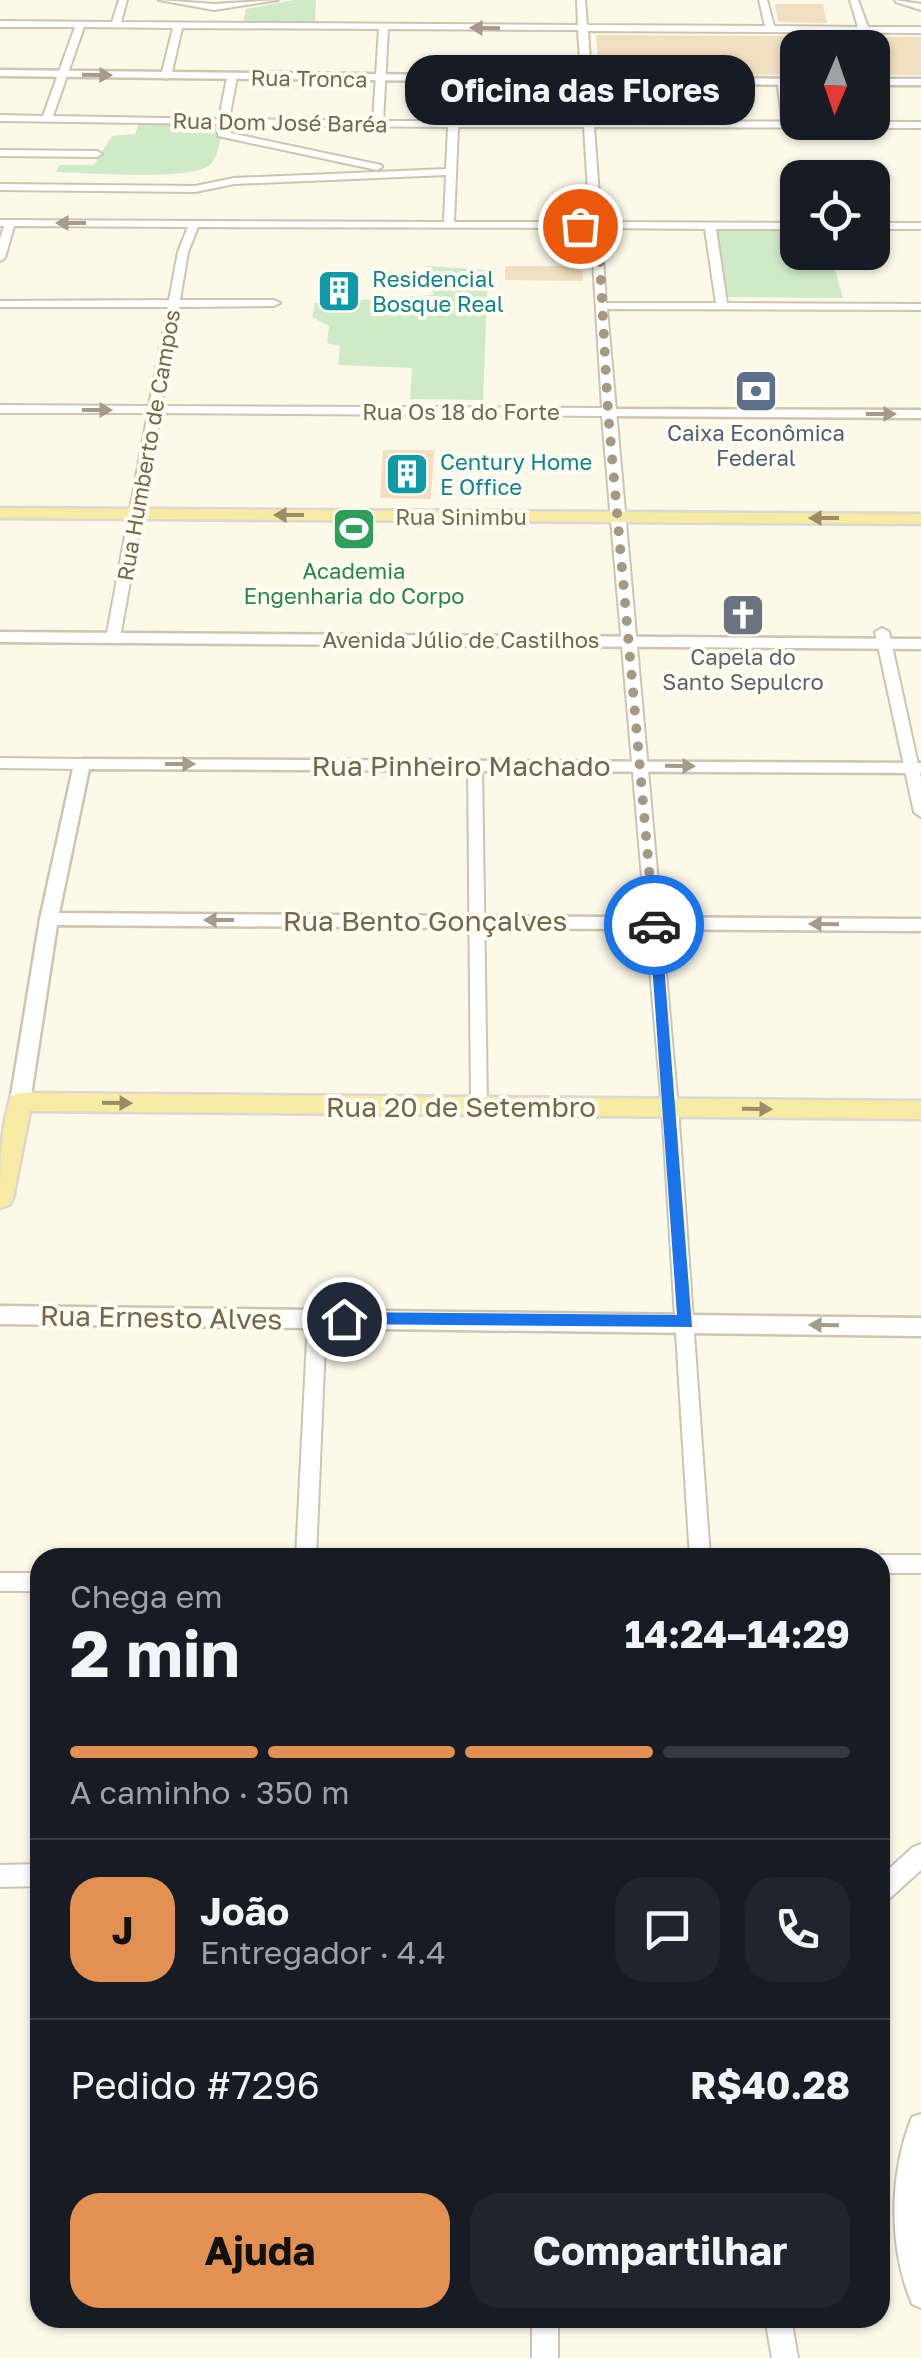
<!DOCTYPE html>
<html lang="pt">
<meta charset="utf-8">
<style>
body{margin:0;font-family:"Golos Text",sans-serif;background:#20242c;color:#f1f3f6;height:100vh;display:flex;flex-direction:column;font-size:38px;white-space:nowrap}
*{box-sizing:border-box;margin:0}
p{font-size:32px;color:#9ea1a6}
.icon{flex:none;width:55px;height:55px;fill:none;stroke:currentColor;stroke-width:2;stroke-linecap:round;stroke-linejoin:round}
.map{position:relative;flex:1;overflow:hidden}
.side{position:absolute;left:30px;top:1548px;width:860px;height:780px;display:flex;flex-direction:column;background:#171b24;border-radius:30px;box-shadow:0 2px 8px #0004}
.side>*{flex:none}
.needle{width:65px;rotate:182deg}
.controls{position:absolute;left:780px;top:30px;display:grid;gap:20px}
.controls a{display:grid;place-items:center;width:110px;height:110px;border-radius:20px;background:#171b24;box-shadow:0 2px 8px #0004;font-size:50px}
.pin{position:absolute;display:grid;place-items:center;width:85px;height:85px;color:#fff;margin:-42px;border:5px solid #fff;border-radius:50%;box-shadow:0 2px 10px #0007}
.courier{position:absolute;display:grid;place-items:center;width:100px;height:100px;margin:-50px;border:8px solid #1a73e8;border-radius:50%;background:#fff;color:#222;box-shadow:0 2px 12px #0007}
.bubble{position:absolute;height:70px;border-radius:30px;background:#171b24;box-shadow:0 2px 8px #0004;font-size:32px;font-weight:700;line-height:70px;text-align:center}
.overview em{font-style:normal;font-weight:700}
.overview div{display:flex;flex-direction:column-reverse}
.overview{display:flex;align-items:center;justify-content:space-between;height:170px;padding:0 40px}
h1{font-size:65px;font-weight:700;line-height:75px}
.bar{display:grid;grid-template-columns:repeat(4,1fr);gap:15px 10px;align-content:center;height:120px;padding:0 40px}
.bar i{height:12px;border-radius:8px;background:#363941}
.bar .active{background:#e29152}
.bar p{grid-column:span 4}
.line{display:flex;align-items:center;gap:25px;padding:0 40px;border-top:2px solid #363941}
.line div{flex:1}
.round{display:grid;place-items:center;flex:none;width:105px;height:105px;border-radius:30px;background:#20242c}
.cta{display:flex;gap:20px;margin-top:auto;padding:20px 40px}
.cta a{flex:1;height:115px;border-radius:30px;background:#e29152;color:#111;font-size:40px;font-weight:700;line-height:115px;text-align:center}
.cta a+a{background:#20242c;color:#f1f3f6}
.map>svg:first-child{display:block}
.green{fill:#ceeac7}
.building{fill:#f1dfc1}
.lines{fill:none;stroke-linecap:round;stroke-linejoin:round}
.minor-casing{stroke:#cec4af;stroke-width:4}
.tertiary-casing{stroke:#cec4af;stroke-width:5}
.primary-casing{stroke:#dbd7d1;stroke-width:5}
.minor{fill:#fff;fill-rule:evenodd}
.tertiary{fill:#fff;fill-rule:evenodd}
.primary{fill:#f8eba4;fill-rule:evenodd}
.oneway{fill:#a69b8b}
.oneway2{fill:#9d8d67}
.route{fill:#1a73e8}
.done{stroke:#a59984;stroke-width:10;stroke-dasharray:0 18}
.labels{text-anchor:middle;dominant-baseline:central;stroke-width:8;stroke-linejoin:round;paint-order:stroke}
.far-street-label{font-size:22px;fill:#76654d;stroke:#fffcf0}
.far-culture-label{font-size:22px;fill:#0d838f;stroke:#fffcf0;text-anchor:start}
.far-service-label{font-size:22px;fill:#4e5e75;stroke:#fffcf0}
.far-leisure-label{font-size:22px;fill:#27864d;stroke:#fffcf0}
.far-worship-label{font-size:22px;fill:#5b616d;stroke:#fffcf0}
.street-label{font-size:28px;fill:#76654d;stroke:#fffcf0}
</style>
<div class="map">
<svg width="921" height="2358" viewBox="0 0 921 2358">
<rect width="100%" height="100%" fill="#fcf9e9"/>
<path class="green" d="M295 0H316L315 24H243L246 9Z
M140 120 220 121 217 134 221 139C218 148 216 162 207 167 185 180 86 173 56 172L59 165H94L112 136 135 134Z
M717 231H797L798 252 812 253 814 262 833 263 843 298 727 297Z
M426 266 488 270 483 400 410 399 412 368 338 365 340 346 327 343 329 326 312 317 315 303 433 295 435 279 425 273Z"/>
<path class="building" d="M775 4H823L827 23 778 22Z
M596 35 921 37V75H872V48H798V75L599 73Z
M505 266H582L583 281 505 280Z
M323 285H357L356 298 330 302 331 298H322Z
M383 450H434L431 499 380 498Z"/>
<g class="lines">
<g class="minor-casing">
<path id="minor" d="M119 0H127L121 22 578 25 577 0H585L587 25 765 26 759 0H767L774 26 858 27 850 0H858L868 27H921V33L588 31 594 121 921 122V128L594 127 601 222 798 223V229H716L727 303 921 304V310L607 309 678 1108 710 1558H690L662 1108 602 416 160 413 120 638 118 641H108L106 638 148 413H0V405L149 406 168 307H0V301L169 300 178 252 188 227 14 226 5 258 0 261V239L4 226H0V220L444 222 446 175 234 184 195 192 0 190V184L195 186 234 178 446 169 448 127 228 125 226 132 381 165 382 167 377 170 218 136V124L0 121V115L43 116 75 27H0V21L112 22ZM84 27 173 28 161 76 166 79 171 76 182 28 379 29 373 121 229 119 237 77 232 74 227 77 219 119 53 116ZM388 29 578 30 584 121H383ZM458 127H584L590 222H454ZM198 227 591 228 602 408 161 406 179 307 274 306 280 303 274 300H180L188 252ZM601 228 705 229 716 303H606Z
M159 0 214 4 278 0 214 10Z
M895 0 921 4V10L896 2Z
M777 79 785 81 790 120 782 118Z
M0 150 97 151 102 154 97 157 0 156Z
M872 223H921V229H872Z
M882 628 889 632 921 778V817L914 812 875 632Z
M0 758 82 759 89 764 82 769 0 768Z
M475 759 482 764 487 1107 479 1113 471 1107 468 764Z
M317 1311 324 1314 326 1319 316 1558H296L308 1319 310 1314Z
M880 1555H921V1573H880V1558H873Z
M0 1573H40V1591H0Z
M921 1844V1870L888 1900 880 1903V1877L913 1847Z
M40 1864V1886L0 1887V1865Z
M921 2114V2308L912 2304C888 2247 889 2174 912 2117Z
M532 2318H558V2358H532Z
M765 2318H791L798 2358H772Z"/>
</g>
<g class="tertiary-casing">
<path id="tertiary" d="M0 70 798 79V85L0 76Z
M872 79H921V85H872Z
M603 409 921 410V418L608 416 603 415Z
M0 632 921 639V649L0 642Z
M82 759 921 763V773L89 769 59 913 606 917 629 905 645 885 651 883 660 889 641 913 633 917 921 919V931L57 925 30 1102 20 1109 10 1102 40 919 74 764Z
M0 1306 921 1318V1336L0 1324Z"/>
</g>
<g class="primary-casing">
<path id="primary" d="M0 508 921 514V524L0 518Z
M20 1093 921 1101V1119L30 1111 13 1198 9 1205 0 1208C0 1172 0 1129 11 1096Z"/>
</g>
<use href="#minor" class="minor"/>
<use href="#tertiary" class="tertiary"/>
<use href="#primary" class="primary"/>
</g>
<defs><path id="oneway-solid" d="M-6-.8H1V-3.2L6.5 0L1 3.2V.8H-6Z" transform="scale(2.5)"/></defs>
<g class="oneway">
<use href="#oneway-solid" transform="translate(485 28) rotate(-179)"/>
<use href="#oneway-solid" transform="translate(97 75) rotate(1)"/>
<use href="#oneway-solid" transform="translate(71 223) rotate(-180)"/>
<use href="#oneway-solid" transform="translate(97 410)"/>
<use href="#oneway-solid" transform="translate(881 414)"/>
<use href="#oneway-solid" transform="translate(180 764)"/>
<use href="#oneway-solid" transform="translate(680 766) rotate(1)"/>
<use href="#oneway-solid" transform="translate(219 920) rotate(-180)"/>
<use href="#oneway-solid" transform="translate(824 924) rotate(-179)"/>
<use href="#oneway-solid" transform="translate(824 1325) rotate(-179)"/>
</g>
<g class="oneway2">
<use href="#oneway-solid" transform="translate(289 515) rotate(-180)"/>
<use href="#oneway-solid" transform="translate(824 518) rotate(-180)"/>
<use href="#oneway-solid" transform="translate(117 1103) rotate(1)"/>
<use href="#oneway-solid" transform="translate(757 1109) rotate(1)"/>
</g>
<path class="route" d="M649 921 661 925 692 1327 338 1324 336 1319 344 1312 677 1315Z"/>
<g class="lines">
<path class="done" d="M580 226H598L608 412 654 925"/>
</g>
<defs>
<g id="building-square" transform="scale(2.25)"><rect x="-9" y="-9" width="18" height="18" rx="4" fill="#0f9aa8" stroke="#fffcf0"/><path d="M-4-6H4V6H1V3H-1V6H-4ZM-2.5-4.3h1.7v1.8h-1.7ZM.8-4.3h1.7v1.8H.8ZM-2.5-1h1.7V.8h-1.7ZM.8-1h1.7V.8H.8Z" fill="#fff"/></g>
<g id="bank-square" transform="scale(2.25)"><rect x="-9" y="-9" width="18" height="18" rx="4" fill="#5c6f8a" stroke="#fffcf0"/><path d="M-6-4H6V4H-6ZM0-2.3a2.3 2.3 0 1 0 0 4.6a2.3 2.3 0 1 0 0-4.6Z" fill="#fff"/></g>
<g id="stadium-square" transform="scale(2.25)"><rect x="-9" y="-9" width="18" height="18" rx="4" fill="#2e9e5b" stroke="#fffcf0"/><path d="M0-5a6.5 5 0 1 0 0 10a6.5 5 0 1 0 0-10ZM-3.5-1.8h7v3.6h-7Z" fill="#fff"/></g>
<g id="church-square" transform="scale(2.25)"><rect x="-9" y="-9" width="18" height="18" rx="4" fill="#6b7280" stroke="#fffcf0"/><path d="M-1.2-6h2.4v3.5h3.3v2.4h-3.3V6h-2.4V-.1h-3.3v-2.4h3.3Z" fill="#fff"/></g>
</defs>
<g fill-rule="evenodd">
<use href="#building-square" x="339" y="291"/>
<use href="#bank-square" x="756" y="391"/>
<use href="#building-square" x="407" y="474"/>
<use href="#stadium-square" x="354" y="529"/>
<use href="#church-square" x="743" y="615"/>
</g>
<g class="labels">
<g class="far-street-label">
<text transform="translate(309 78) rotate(1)">Rua Tronca</text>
<text transform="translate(280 122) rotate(1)">Rua Dom José Baréa</text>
<text x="461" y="411">Rua Os 18 do Forte</text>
<text transform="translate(148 445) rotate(-80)">Rua Humberto de Campos</text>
<text x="461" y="516">Rua Sinimbu</text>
<text x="461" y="639">Avenida Júlio de Castilhos</text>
</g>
<g class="far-culture-label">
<text x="372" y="278">Residencial<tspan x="372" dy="25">Bosque Real</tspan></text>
<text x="440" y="461">Century Home<tspan x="440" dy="25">E Office</tspan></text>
</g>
<g class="far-service-label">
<text x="756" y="432">Caixa Econômica<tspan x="756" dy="25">Federal</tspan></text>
</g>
<g class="far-leisure-label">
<text x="354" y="570">Academia<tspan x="354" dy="25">Engenharia do Corpo</tspan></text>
</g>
<g class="far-worship-label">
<text x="743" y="656">Capela do<tspan x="743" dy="25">Santo Sepulcro</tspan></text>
</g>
<g class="street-label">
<text x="461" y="765">Rua Pinheiro Machado</text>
<text x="425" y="920">Rua Bento Gonçalves</text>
<text x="461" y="1106">Rua 20 de Setembro</text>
<text transform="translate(161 1317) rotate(1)">Rua Ernesto Alves</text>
</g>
</g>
</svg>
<div class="controls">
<a><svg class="needle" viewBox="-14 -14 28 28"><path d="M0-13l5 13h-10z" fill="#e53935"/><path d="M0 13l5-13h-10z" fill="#9ea1a6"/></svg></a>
<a><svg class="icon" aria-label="locate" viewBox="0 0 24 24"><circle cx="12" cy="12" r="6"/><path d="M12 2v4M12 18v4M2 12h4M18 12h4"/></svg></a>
</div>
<div class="pin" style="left:580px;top:226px;background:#ea580c"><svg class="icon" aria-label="bag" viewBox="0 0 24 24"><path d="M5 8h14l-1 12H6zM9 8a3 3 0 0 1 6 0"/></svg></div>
<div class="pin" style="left:344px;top:1319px;background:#1f2937"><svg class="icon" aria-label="home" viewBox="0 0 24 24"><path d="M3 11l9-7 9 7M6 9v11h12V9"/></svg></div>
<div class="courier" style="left:654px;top:925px"><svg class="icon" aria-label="car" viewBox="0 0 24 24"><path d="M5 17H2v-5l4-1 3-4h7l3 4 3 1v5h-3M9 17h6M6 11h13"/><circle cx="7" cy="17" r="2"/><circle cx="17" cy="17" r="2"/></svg></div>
<div class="bubble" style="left:405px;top:55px;width:350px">Oficina das Flores</div>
<section class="side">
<div class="overview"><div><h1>2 min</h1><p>Chega em</p></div><em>14:24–14:29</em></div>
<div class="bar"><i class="active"></i><i class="active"></i><i class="active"></i><i></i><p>A caminho · 350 m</p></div>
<div class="line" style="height:180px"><b class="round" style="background:#e29152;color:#111">J</b><div><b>João</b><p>Entregador · 4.4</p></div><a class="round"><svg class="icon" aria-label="chat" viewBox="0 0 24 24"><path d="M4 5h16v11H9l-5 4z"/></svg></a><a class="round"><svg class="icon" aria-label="phone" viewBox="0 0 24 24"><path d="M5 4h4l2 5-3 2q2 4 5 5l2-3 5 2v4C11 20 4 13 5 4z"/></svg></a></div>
<div class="line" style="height:130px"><div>Pedido #7296</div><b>R$40.28</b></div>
<div class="cta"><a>Ajuda</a><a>Compartilhar</a></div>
</section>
</div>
